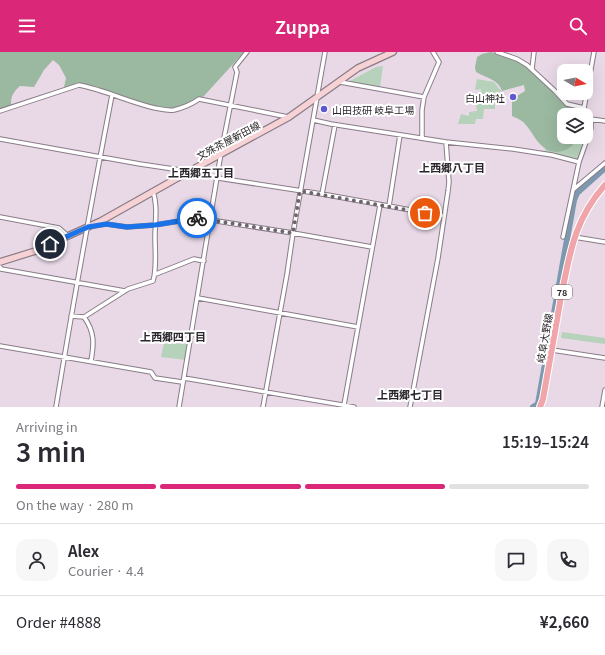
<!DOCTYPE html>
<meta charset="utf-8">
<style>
body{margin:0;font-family:Georgia,"Noto Sans JP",serif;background:#f7f7f7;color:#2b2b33;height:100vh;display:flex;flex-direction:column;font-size:15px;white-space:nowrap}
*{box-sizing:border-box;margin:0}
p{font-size:13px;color:#7c7c81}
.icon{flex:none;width:22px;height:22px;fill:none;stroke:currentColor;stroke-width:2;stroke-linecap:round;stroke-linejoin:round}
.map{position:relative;height:355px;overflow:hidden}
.sheet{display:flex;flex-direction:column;background:#fff;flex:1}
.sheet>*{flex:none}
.needle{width:26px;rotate:100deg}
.tools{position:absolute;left:557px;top:12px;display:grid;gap:8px}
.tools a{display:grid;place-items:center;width:36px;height:36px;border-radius:8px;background:#fff;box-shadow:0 4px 16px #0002;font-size:20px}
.pin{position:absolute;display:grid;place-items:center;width:34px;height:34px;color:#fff;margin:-17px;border:2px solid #fff;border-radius:50%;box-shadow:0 1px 4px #0007}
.courier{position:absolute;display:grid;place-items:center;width:40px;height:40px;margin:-20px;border:3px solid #1a73e8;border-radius:50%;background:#fff;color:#222;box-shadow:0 1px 5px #0007}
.summary em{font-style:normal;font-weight:600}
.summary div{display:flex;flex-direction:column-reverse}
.summary{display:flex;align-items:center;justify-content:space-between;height:68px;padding:0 16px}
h1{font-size:26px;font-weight:600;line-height:30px}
.bar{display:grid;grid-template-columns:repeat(4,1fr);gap:6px 4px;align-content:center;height:48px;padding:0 16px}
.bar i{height:5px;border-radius:3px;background:#e1e1e2}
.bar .on{background:#db2777}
.bar p{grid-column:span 4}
.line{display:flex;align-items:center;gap:10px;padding:0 16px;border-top:1px solid #e1e1e2}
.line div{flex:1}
.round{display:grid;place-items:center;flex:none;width:42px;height:42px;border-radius:12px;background:#f7f7f7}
header{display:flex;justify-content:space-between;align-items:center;height:52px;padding:0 16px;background:#db2777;color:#fff;font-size:18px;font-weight:600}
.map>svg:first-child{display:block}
.green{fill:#b6d2ba}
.forest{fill:#9bb9a0}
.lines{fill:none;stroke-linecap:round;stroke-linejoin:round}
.river{stroke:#7c99b0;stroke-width:6}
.street-casing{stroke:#897c88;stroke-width:5.5}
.secondary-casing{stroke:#897c88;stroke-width:8}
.primary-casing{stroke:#fff;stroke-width:8}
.street{stroke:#fff;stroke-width:3.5}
.secondary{stroke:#f7d2d4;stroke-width:5.5}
.primary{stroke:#efa5a9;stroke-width:6}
.done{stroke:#6d646c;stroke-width:4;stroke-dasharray:0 7.2}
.route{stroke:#1a73e8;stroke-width:5}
.poi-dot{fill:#5f59d1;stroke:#fff;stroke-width:1.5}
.labels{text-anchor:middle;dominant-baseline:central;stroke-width:4;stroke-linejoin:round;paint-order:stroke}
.shield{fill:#fff;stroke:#6a666a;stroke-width:1}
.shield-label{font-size:9px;font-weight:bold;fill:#2a252a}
.poi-label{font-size:10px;fill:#2a252a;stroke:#fff;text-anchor:end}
.street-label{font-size:10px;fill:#2a252a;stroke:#fff}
.neighbourhood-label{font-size:11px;font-weight:bold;fill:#2a252a;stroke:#fff}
</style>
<header><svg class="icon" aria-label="menu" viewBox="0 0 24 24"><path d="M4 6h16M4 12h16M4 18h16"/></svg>Zuppa<svg class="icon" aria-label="search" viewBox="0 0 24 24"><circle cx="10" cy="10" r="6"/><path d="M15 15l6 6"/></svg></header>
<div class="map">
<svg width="605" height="355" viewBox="0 0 605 355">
<rect width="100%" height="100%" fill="#e9d9e7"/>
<path class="green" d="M383 14 380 35 348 30 376 15Z
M477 27 494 30 501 39 505 49 495 48V57H484L483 67H476L475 72H458L461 62 469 64V60L477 59 474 42H480L481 37 476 38 475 37Z
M589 69 590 75 580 106 578 107 545 101V96L554 101 575 92 581 85H586V70Z
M562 280 605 286V292L561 286Z
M164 291 189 292 186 308 161 305Z"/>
<path class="forest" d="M0 0H244L204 44 188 54 160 59 122 44 86 34H81L66 38 64 35 66 26 59 13 53 8 44 18 34 35 20 34C13 40 9 47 12 57L0 61Z
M491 0C508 5 524 10 537 23 545 31 552 40 560 48 566 54 575 56 579 63H564V85H581C571 97 556 107 542 94 535 88 531 78 525 72 522 68 516 66 512 64V47L525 39 524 33 502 39C498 27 486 26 476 20L475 15 477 5 482 2Z"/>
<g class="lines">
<path class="river" d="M533 355 538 352 574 148 577 141 605 116"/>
<g class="street-casing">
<path id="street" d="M497 0 517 7 527 13 555 39 567 52 584 56
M532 17 534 0
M340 30 424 45
M0 59 79 33C105 38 129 50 155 56 161 57 167 59 174 58 182 56 192 52 199 47L288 65
M591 67 605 69
M313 68 331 72 446 90 513 97 552 103 579 110
M422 86V58L424 45 439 10 433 0
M0 87 140 112 187 119
M218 126 322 142 444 164
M574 137 605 111
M322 142 335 73
M389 154 400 83
M0 165 59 176 68 184
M94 174 106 172 127 175 155 173 198 166 293 181 372 195
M563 185 579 110 591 76V67L584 56 594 0
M574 185 605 190
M0 215 1 217 125 239
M156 222 194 207 204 209
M198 246 358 275
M71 264 84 265 128 237 153 229C157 217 155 199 155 185 155 169 158 155 153 139
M84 265C95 280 94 292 91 309
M0 294 151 320 155 326 182 330
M552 298 605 306
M184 326 354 355
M344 353 380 153
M56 355C73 251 92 147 112 43
M179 355 221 101 237 20 235 15 247 0
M263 355 287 222 293 181 325 0
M410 355 438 206 448 139 449 130 446 90
M602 355 605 338"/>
</g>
<g class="secondary-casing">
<path id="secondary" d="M0 210 45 196 50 192 101 169 188 120 289 65 358 16 393 0"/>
</g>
<g class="primary-casing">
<path id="primary" d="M540 355 543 347C549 313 555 279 561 245 570 201 574 168 605 133"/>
</g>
<use href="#street" class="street"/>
<use href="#secondary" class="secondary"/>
<use href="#primary" class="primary"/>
</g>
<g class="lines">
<path class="done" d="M197 166 293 181 300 139 425 161"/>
<path class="route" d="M50 192 88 175 106 172 127 175 155 173 197 166"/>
</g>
<g class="poi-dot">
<circle cx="513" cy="45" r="4"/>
<circle cx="324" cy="57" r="4"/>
</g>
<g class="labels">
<rect class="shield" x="552" y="233" width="20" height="14" rx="3"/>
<g class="shield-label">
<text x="562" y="240">78</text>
</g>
<g class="poi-label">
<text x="505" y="45">白山神社</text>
<text x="332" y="57" text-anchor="start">山田技研 岐阜工場</text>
</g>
<g class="street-label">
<text transform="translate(228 88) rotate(-28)">文殊茶屋新田線</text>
<text transform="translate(544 286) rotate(-80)">岐阜大野線</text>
</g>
<g class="neighbourhood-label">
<text x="452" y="115">上西郷八丁目</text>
<text x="201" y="120">上西郷五丁目</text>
<text x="173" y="284">上西郷四丁目</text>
<text x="410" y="342">上西郷七丁目</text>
</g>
</g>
</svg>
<div class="tools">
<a><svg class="needle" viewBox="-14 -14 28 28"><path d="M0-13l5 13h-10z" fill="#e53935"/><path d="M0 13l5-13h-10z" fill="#7c7c81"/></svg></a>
<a><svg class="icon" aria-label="layers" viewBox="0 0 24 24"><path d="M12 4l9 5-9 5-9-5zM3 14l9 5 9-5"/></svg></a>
</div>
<div class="pin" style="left:425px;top:161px;background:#ea580c"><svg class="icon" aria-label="bag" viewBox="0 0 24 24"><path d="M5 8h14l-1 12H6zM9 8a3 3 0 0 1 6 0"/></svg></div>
<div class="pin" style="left:50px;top:192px;background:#1f2937"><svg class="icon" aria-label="home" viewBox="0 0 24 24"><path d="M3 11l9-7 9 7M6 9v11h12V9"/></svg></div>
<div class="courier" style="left:197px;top:166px"><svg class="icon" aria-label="bike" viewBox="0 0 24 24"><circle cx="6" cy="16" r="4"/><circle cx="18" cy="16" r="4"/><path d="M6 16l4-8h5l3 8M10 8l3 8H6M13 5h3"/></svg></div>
</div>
<section class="sheet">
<div class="summary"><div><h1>3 min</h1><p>Arriving in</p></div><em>15:19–15:24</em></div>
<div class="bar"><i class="on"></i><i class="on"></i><i class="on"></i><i></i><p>On the way · 280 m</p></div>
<div class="line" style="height:72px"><a class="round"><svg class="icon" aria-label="person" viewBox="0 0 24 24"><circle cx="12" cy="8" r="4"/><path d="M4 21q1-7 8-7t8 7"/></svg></a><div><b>Alex</b><p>Courier · 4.4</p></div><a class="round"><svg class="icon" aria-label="chat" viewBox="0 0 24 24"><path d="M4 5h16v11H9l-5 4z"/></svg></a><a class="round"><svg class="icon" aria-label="phone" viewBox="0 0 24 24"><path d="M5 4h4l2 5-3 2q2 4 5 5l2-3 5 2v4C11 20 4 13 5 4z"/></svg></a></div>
<div class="line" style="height:52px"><div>Order #4888</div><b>¥2,660</b></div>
</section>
